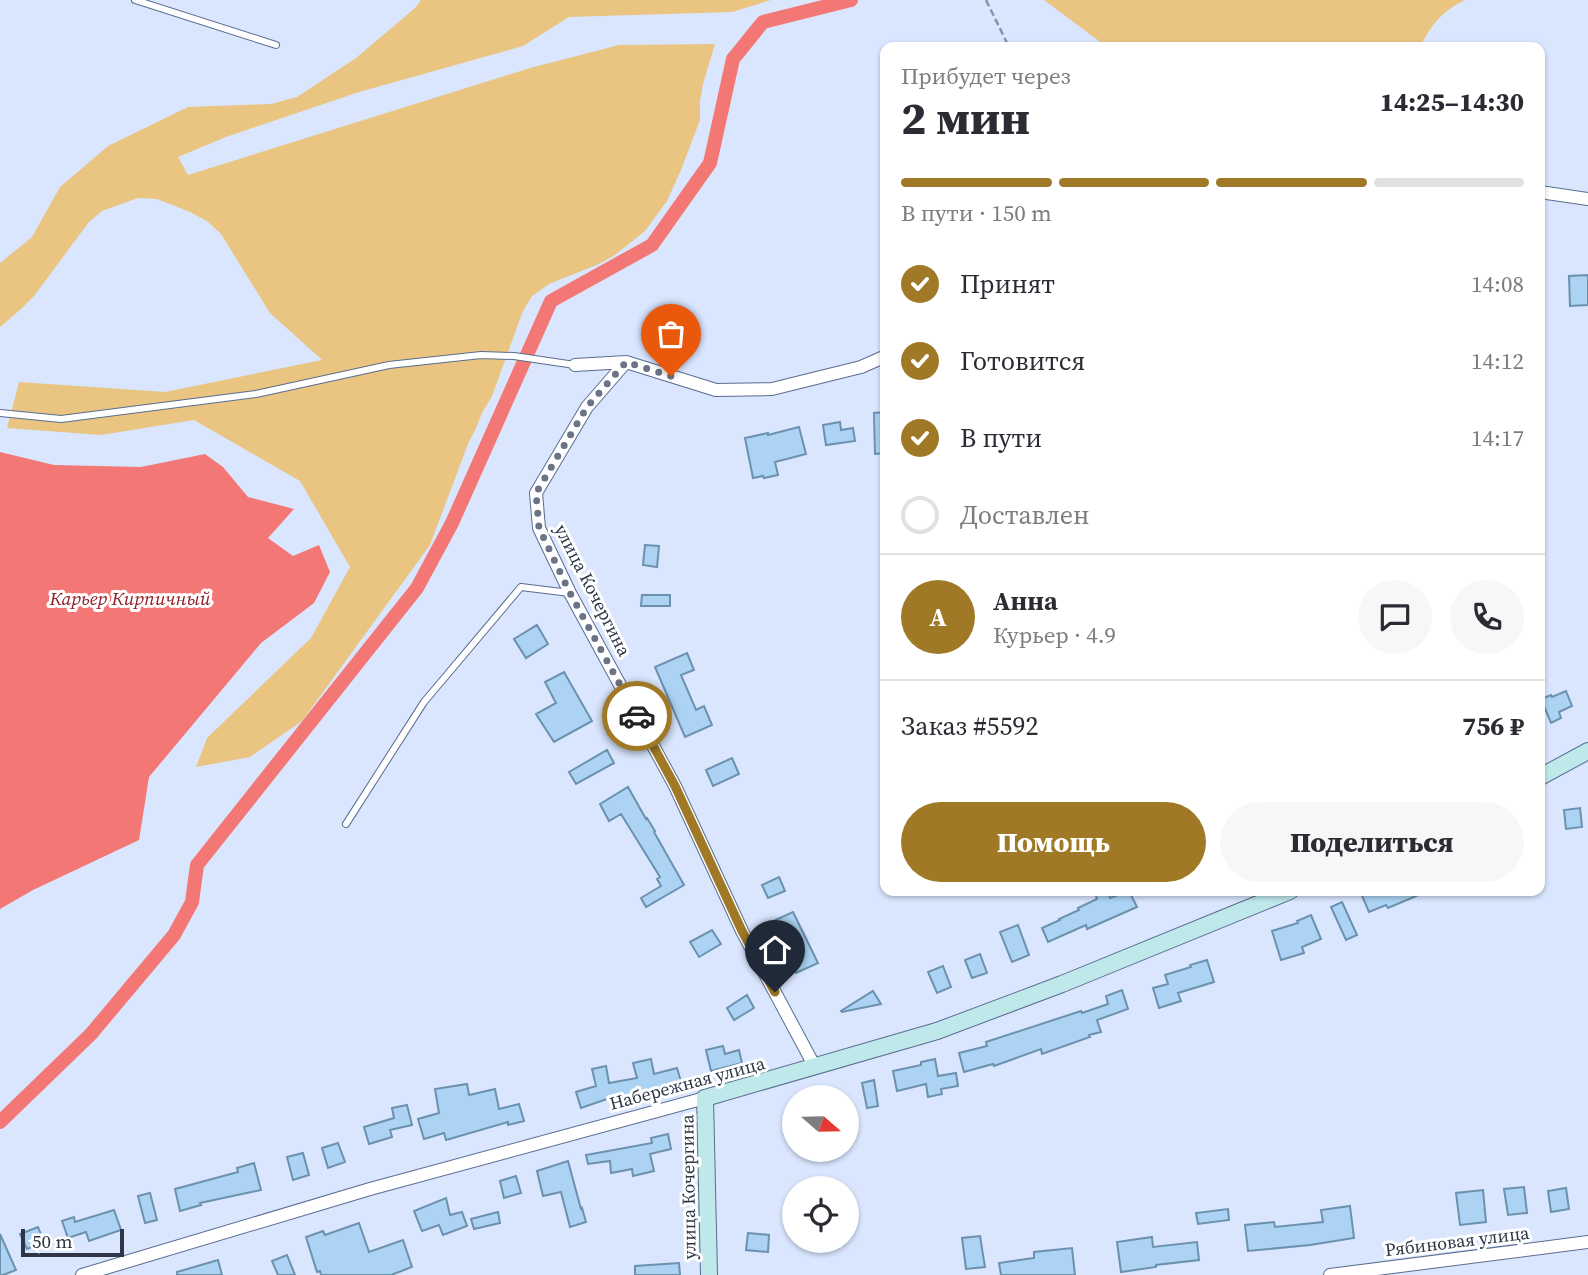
<!DOCTYPE html>
<html lang="ru">
<meta charset="utf-8">
<style>
body{margin:0;font-family:"Source Serif 4",serif;background:#f7f7f7;color:#2b2b33;height:100vh;display:flex;flex-direction:column;font-size:26px;white-space:nowrap}
*{box-sizing:border-box;margin:0}
p{font-size:23px;color:#7c7c81}
.icon{flex:none;width:38px;height:38px;fill:none;stroke:currentColor;stroke-width:2;stroke-linecap:round;stroke-linejoin:round}
.map{position:relative;flex:1;overflow:hidden}
.side{position:absolute;left:880px;top:42px;width:665px;height:854px;display:flex;flex-direction:column;background:#fff;border-radius:14px;box-shadow:0 2px 5px #0004}
.side>*{flex:none}
.needle{width:46px;rotate:110deg}
.controls{position:absolute;left:782px;top:1085px;display:grid;gap:14px}
.controls a{display:grid;place-items:center;width:77px;height:77px;border-radius:50%;background:#fff;box-shadow:0 2px 5px #0004;font-size:35px}
.scale{position:absolute;left:21px;bottom:18px;width:103px;box-sizing:border-box;padding-left:7px;border:4px solid #2e3646;border-top:0;font-size:19px;line-height:24px;white-space:nowrap;color:#2e3646;-webkit-text-stroke:5px #fff;paint-order:stroke}
.pin{position:absolute;display:grid;place-items:center;width:60px;height:60px;color:#fff;margin:-72px -30px;border-radius:50% 50% 50% 0;rotate:-45deg;box-shadow:0 0 7px #0007}
.pin .icon{rotate:45deg}
.courier{position:absolute;display:grid;place-items:center;width:70px;height:70px;margin:-35px;border:5px solid #9f7926;border-radius:50%;background:#fff;color:#222;box-shadow:0 2px 9px #0007}
.head em{font-style:normal;font-weight:800}
.head div{display:flex;flex-direction:column-reverse}
.head{display:flex;align-items:center;justify-content:space-between;height:119px;padding:0 21px}
h1{font-size:46px;font-weight:800;line-height:52px}
.bar{display:grid;grid-template-columns:repeat(4,1fr);gap:10px 7px;align-content:center;height:84px;padding:0 21px}
.bar i{height:9px;border-radius:5px;background:#e1e1e2}
.bar .current{background:#9f7926}
.bar p{grid-column:span 4}
.line{display:flex;align-items:center;gap:18px;padding:0 21px;border-top:2px solid #e1e1e2}
.line div{flex:1}
.round{display:grid;place-items:center;flex:none;width:74px;height:74px;border-radius:37px;background:#f7f7f7}
ol{padding:0 21px;list-style:none}
li{display:flex;align-items:center;gap:21px;height:77px}
li p{margin-inline-start:auto}
li .icon{padding:7px;border-radius:50%;background:#9f7926;color:#fff;stroke-width:4}
li:last-child{color:#7c7c81}
li i{width:38px;height:38px;border:4px solid #e1e1e2;border-radius:50%}
.action{display:flex;gap:14px;margin-top:auto;padding:14px 21px}
.action a{flex:1;height:80px;border-radius:42px;background:#9f7926;color:#fff;font-size:28px;font-weight:800;line-height:80px;text-align:center}
.action a+a{background:#f7f7f7;color:#2b2b33}
.map>svg:first-child{display:block}
.green{fill:#e9c581}
.water{fill:#f37875}
.lines{fill:none;stroke-linecap:round;stroke-linejoin:round}
.canal{stroke:#f37875;stroke-width:14}
.building{fill:#acd3f3;stroke:#6c91ae;stroke-width:2}
.lane-casing{stroke:#5a6d90;stroke-width:8}
.street-casing{stroke:#5a6d90;stroke-width:14}
.secondary-casing{stroke:#5a6d90;stroke-width:18}
.path{stroke:#8a94a9;stroke-width:2.5;stroke-dasharray:7 3.5;stroke-linecap:butt}
.lane{stroke:#fff;stroke-width:6}
.street{stroke:#fff;stroke-width:12}
.secondary{stroke:#bfe8eb;stroke-width:16}
.done{stroke:#6a7486;stroke-width:7;stroke-dasharray:0 12.6}
.route{stroke:#9f7926;stroke-width:9}
.labels{text-anchor:middle;dominant-baseline:central;stroke-width:6;stroke-linejoin:round;paint-order:stroke}
.street-label{font-size:18px;fill:#2e3646;stroke:#fff}
.water-label{font-size:19px;font-style:italic;fill:#8e1e26;stroke:#fff}
</style>
<div class="map">
<svg width="1588" height="1275" viewBox="0 0 1588 1275">
<rect width="100%" height="100%" fill="#d9e6fe"/>
<path class="green" d="M421 0H771L732 12 569 17 523 46 359 92 226 137 178 157 188 175 530 68 619 45 715 44 703 84 700 101V120L681 170 667 201 645 231 615 255 599 264 549 284 532 296 523 311 492 396 483 411 476 428 468 444 430 545 302 721 250 757 196 767 207 738 311 638 350 567 300 481 194 420 101 435 7 428 19 382 165 392 322 360 270 313 221 234 207 221 190 212 157 199 138 198 102 211 89 222 34 296 21 309 0 327V263L32 237 60 187 108 146 188 107 271 104 297 97 356 58 415 8Z
M1044 0H1465C1441 12 1432 24 1420 47H1107Z"/>
<path class="water" d="M0 452 54 465 141 467 205 454 223 467 248 497 294 509 268 538 293 556 319 545 330 572 314 603 261 643 149 777 139 840 33 890 0 909Z"/>
<g class="lines">
<path class="canal" d="M0 1122 91 1034 174 935 192 902 197 865 417 588 452 523 551 301 652 245 710 163 733 59 763 22 851 0"/>
</g>
<path class="building" d="M1588 275V305L1570 306 1569 276Z
M886 412V453L875 454 874 413Z
M840 422 841 430 853 428 855 441 826 445 823 425Z
M799 427 806 454 775 462 778 475 764 478 763 476 753 478 745 438 768 433V435Z
M645 545 659 546 657 567 643 565Z
M642 595H670V606H641Z
M537 625 548 644 526 658 514 639Z
M687 653 694 670 681 675 696 710 704 706 712 725 685 737 655 667Z
M564 672 592 721 554 742 536 714 556 703 545 682Z
M1566 691 1572 706 1559 712 1561 718 1551 723 1541 699 1551 695 1552 697Z
M607 750 614 763 576 784 569 772Z
M732 758 739 774 713 786 706 770Z
M628 787 646 819 647 818 655 831 654 832 684 885 646 907 641 898 661 886 657 879 660 877 621 814 609 821 600 804Z
M1580 808 1582 827 1566 829 1564 810Z
M779 877 785 891 768 898 762 885Z
M1101 891H1107L1110 898 1129 891 1137 907 1087 929 1086 925 1048 942 1042 928 1060 920 1059 919 1079 910 1078 908 1097 899 1095 893Z
M1360 891H1428L1388 908 1386 905 1369 912Z
M1342 902 1357 935 1346 940 1331 907Z
M793 912 818 963 796 973 771 922Z
M1311 915 1321 939 1302 947 1304 953 1281 960 1272 931 1298 923 1297 921Z
M1018 925 1029 955 1012 962 1000 932Z
M712 930 721 944 699 957 690 942Z
M980 954 987 973 972 978 965 960Z
M1207 960 1214 982 1178 993 1181 1001 1159 1008 1153 988 1168 984 1165 975 1191 967 1190 965Z
M943 966 951 987 937 993 928 972Z
M1122 990 1128 1009 1097 1020 1101 1032 1089 1035 1090 1037 1042 1054 1041 1049 994 1066 993 1064 964 1072 959 1053 987 1046 986 1042 1081 1011 1082 1013 1108 1004 1106 996Z
M873 991 881 1004 842 1012 841 1011Z
M747 995 754 1008 734 1020 727 1008Z
M723 1046 725 1054 739 1050 742 1063 711 1071 706 1050Z
M651 1059 654 1074 677 1068 682 1085 640 1095 611 1100 610 1098 581 1108 576 1092 596 1086 592 1069 606 1066 609 1083 637 1078 633 1063Z
M935 1059 938 1076 956 1073 958 1086 941 1089 942 1094 928 1097 926 1084 897 1091 893 1071 921 1065V1062Z
M874 1080 878 1106 867 1108 862 1083Z
M467 1084 469 1095 495 1089 499 1109 519 1104 524 1121 508 1125V1122L446 1140 444 1133 424 1139 418 1119 439 1113 435 1089Z
M407 1105 412 1125 390 1130 392 1137 369 1144 364 1127 394 1118 392 1108Z
M668 1134 671 1149 650 1154 654 1171 633 1176 632 1169 611 1173 610 1161 588 1164 586 1155 652 1143 651 1138Z
M338 1143 345 1162 328 1168 322 1148Z
M303 1153 309 1175 293 1180 287 1157Z
M568 1161 581 1209 582 1208 586 1222 570 1227 561 1192 543 1196 537 1171Z
M254 1163 261 1190 200 1203 201 1205 180 1211 175 1189 238 1172 237 1168Z
M516 1176 521 1193 504 1198 500 1181Z
M1524 1187 1527 1213 1508 1215 1504 1189Z
M1566 1188 1569 1209 1551 1212 1548 1191Z
M1483 1190 1486 1222 1460 1225 1456 1193Z
M150 1193 157 1220 145 1223 138 1196Z
M446 1198 450 1215 462 1212 467 1226 443 1235 439 1225 422 1231 414 1211Z
M1350 1206 1354 1238 1310 1245 1248 1251 1245 1225 1274 1222 1275 1227 1323 1222 1321 1210Z
M1228 1209 1229 1220 1198 1224 1196 1213Z
M114 1210 121 1230 89 1241 86 1232 68 1238 62 1221 74 1217 75 1222Z
M498 1212 500 1223 474 1229 471 1219Z
M359 1223 369 1252 403 1240 412 1267 391 1275H321L320 1271 317 1272 306 1237 323 1231 325 1235Z
M38 1227 44 1242 27 1249 20 1234Z
M748 1233 769 1235 768 1252 746 1250Z
M0 1234 16 1270 3 1275H0Z
M980 1236 985 1267 966 1269 962 1238Z
M1152 1237 1153 1247 1197 1242 1199 1260 1156 1265V1267L1121 1272 1117 1242Z
M1072 1248 1075 1275H1001L999 1263 1034 1258V1252Z
M287 1255 295 1275H278L272 1261Z
M218 1260 222 1275H177V1272Z
M679 1263 680 1275H635V1266Z"/>
<g class="lines">
<g class="lane-casing">
<path id="lane" d="M135 0 276 45
M0 413 61 419 256 394 389 365 481 355 514 356 575 365
M346 824 424 702 521 587 570 593"/>
</g>
<g class="street-casing">
<path id="street" d="M1540 192 1588 199
M626 362 587 407 536 493 539 528 570 593 675 786 742 931 815 1067
M575 365 626 362 716 390 772 389 861 367 886 356
M82 1275 370 1189 705 1098
M1330 1275 1588 1242"/>
</g>
<g class="secondary-casing">
<path id="secondary" d="M1540 777 1588 751
M709 1275 705 1098 937 1031 1062 984 1290 891"/>
</g>
<path class="path" d="M986 0 1009 47"/>
<use href="#lane" class="lane"/>
<use href="#street" class="street"/>
<use href="#secondary" class="secondary"/>
</g>
<g class="lines">
<path class="done" d="M637 716 570 593 539 528 536 493 587 407 626 362 671 376"/>
<path class="route" d="M637 716 675 786 742 931 775 992"/>
</g>
<g class="labels">
<g class="street-label">
<text transform="translate(593 590) rotate(63)">улица Кочергина</text>
<text transform="translate(687 1083) rotate(-15)">Набережная улица</text>
<text transform="translate(688 1187) rotate(-91)">улица Кочергина</text>
<text transform="translate(1457 1241) rotate(-7)">Рябиновая улица</text>
</g>
<g class="water-label">
<text x="130" y="598">Карьер Кирпичный</text>
</g>
</g>
</svg>
<div class="controls">
<a><svg class="needle" viewBox="-14 -14 28 28"><path d="M0-13l5 13h-10z" fill="#e53935"/><path d="M0 13l5-13h-10z" fill="#7c7c81"/></svg></a>
<a><svg class="icon" aria-label="locate" viewBox="0 0 24 24"><circle cx="12" cy="12" r="6"/><path d="M12 2v4M12 18v4M2 12h4M18 12h4"/></svg></a>
</div>
<div class="scale">50 m</div>
<div class="pin" style="left:671px;top:376px;background:#ea580c"><svg class="icon" aria-label="bag" viewBox="0 0 24 24"><path d="M5 8h14l-1 12H6zM9 8a3 3 0 0 1 6 0"/></svg></div>
<div class="pin" style="left:775px;top:992px;background:#1f2937"><svg class="icon" aria-label="home" viewBox="0 0 24 24"><path d="M3 11l9-7 9 7M6 9v11h12V9"/></svg></div>
<div class="courier" style="left:637px;top:716px"><svg class="icon" aria-label="car" viewBox="0 0 24 24"><path d="M5 17H2v-5l4-1 3-4h7l3 4 3 1v5h-3M9 17h6M6 11h13"/><circle cx="7" cy="17" r="2"/><circle cx="17" cy="17" r="2"/></svg></div>
<section class="side">
<div class="head"><div><h1>2 мин</h1><p>Прибудет через</p></div><em>14:25–14:30</em></div>
<div class="bar"><i class="current"></i><i class="current"></i><i class="current"></i><i></i><p>В пути · 150 m</p></div>
<ol>
<li><svg class="icon" aria-label="check" viewBox="0 0 24 24"><path d="M5 12l5 5 9-10"/></svg>Принят<p>14:08</p></li>
<li><svg class="icon" aria-label="check" viewBox="0 0 24 24"><path d="M5 12l5 5 9-10"/></svg>Готовится<p>14:12</p></li>
<li><svg class="icon" aria-label="check" viewBox="0 0 24 24"><path d="M5 12l5 5 9-10"/></svg>В пути<p>14:17</p></li>
<li><i></i>Доставлен</li>
</ol>
<div class="line" style="height:126px"><b class="round" style="background:#9f7926;color:#fff">А</b><div><b>Анна</b><p>Курьер · 4.9</p></div><a class="round"><svg class="icon" aria-label="chat" viewBox="0 0 24 24"><path d="M4 5h16v11H9l-5 4z"/></svg></a><a class="round"><svg class="icon" aria-label="phone" viewBox="0 0 24 24"><path d="M5 4h4l2 5-3 2q2 4 5 5l2-3 5 2v4C11 20 4 13 5 4z"/></svg></a></div>
<div class="line" style="height:91px"><div>Заказ #5592</div><b>756 ₽</b></div>
<div class="action"><a>Помощь</a><a>Поделиться</a></div>
</section>
</div>
